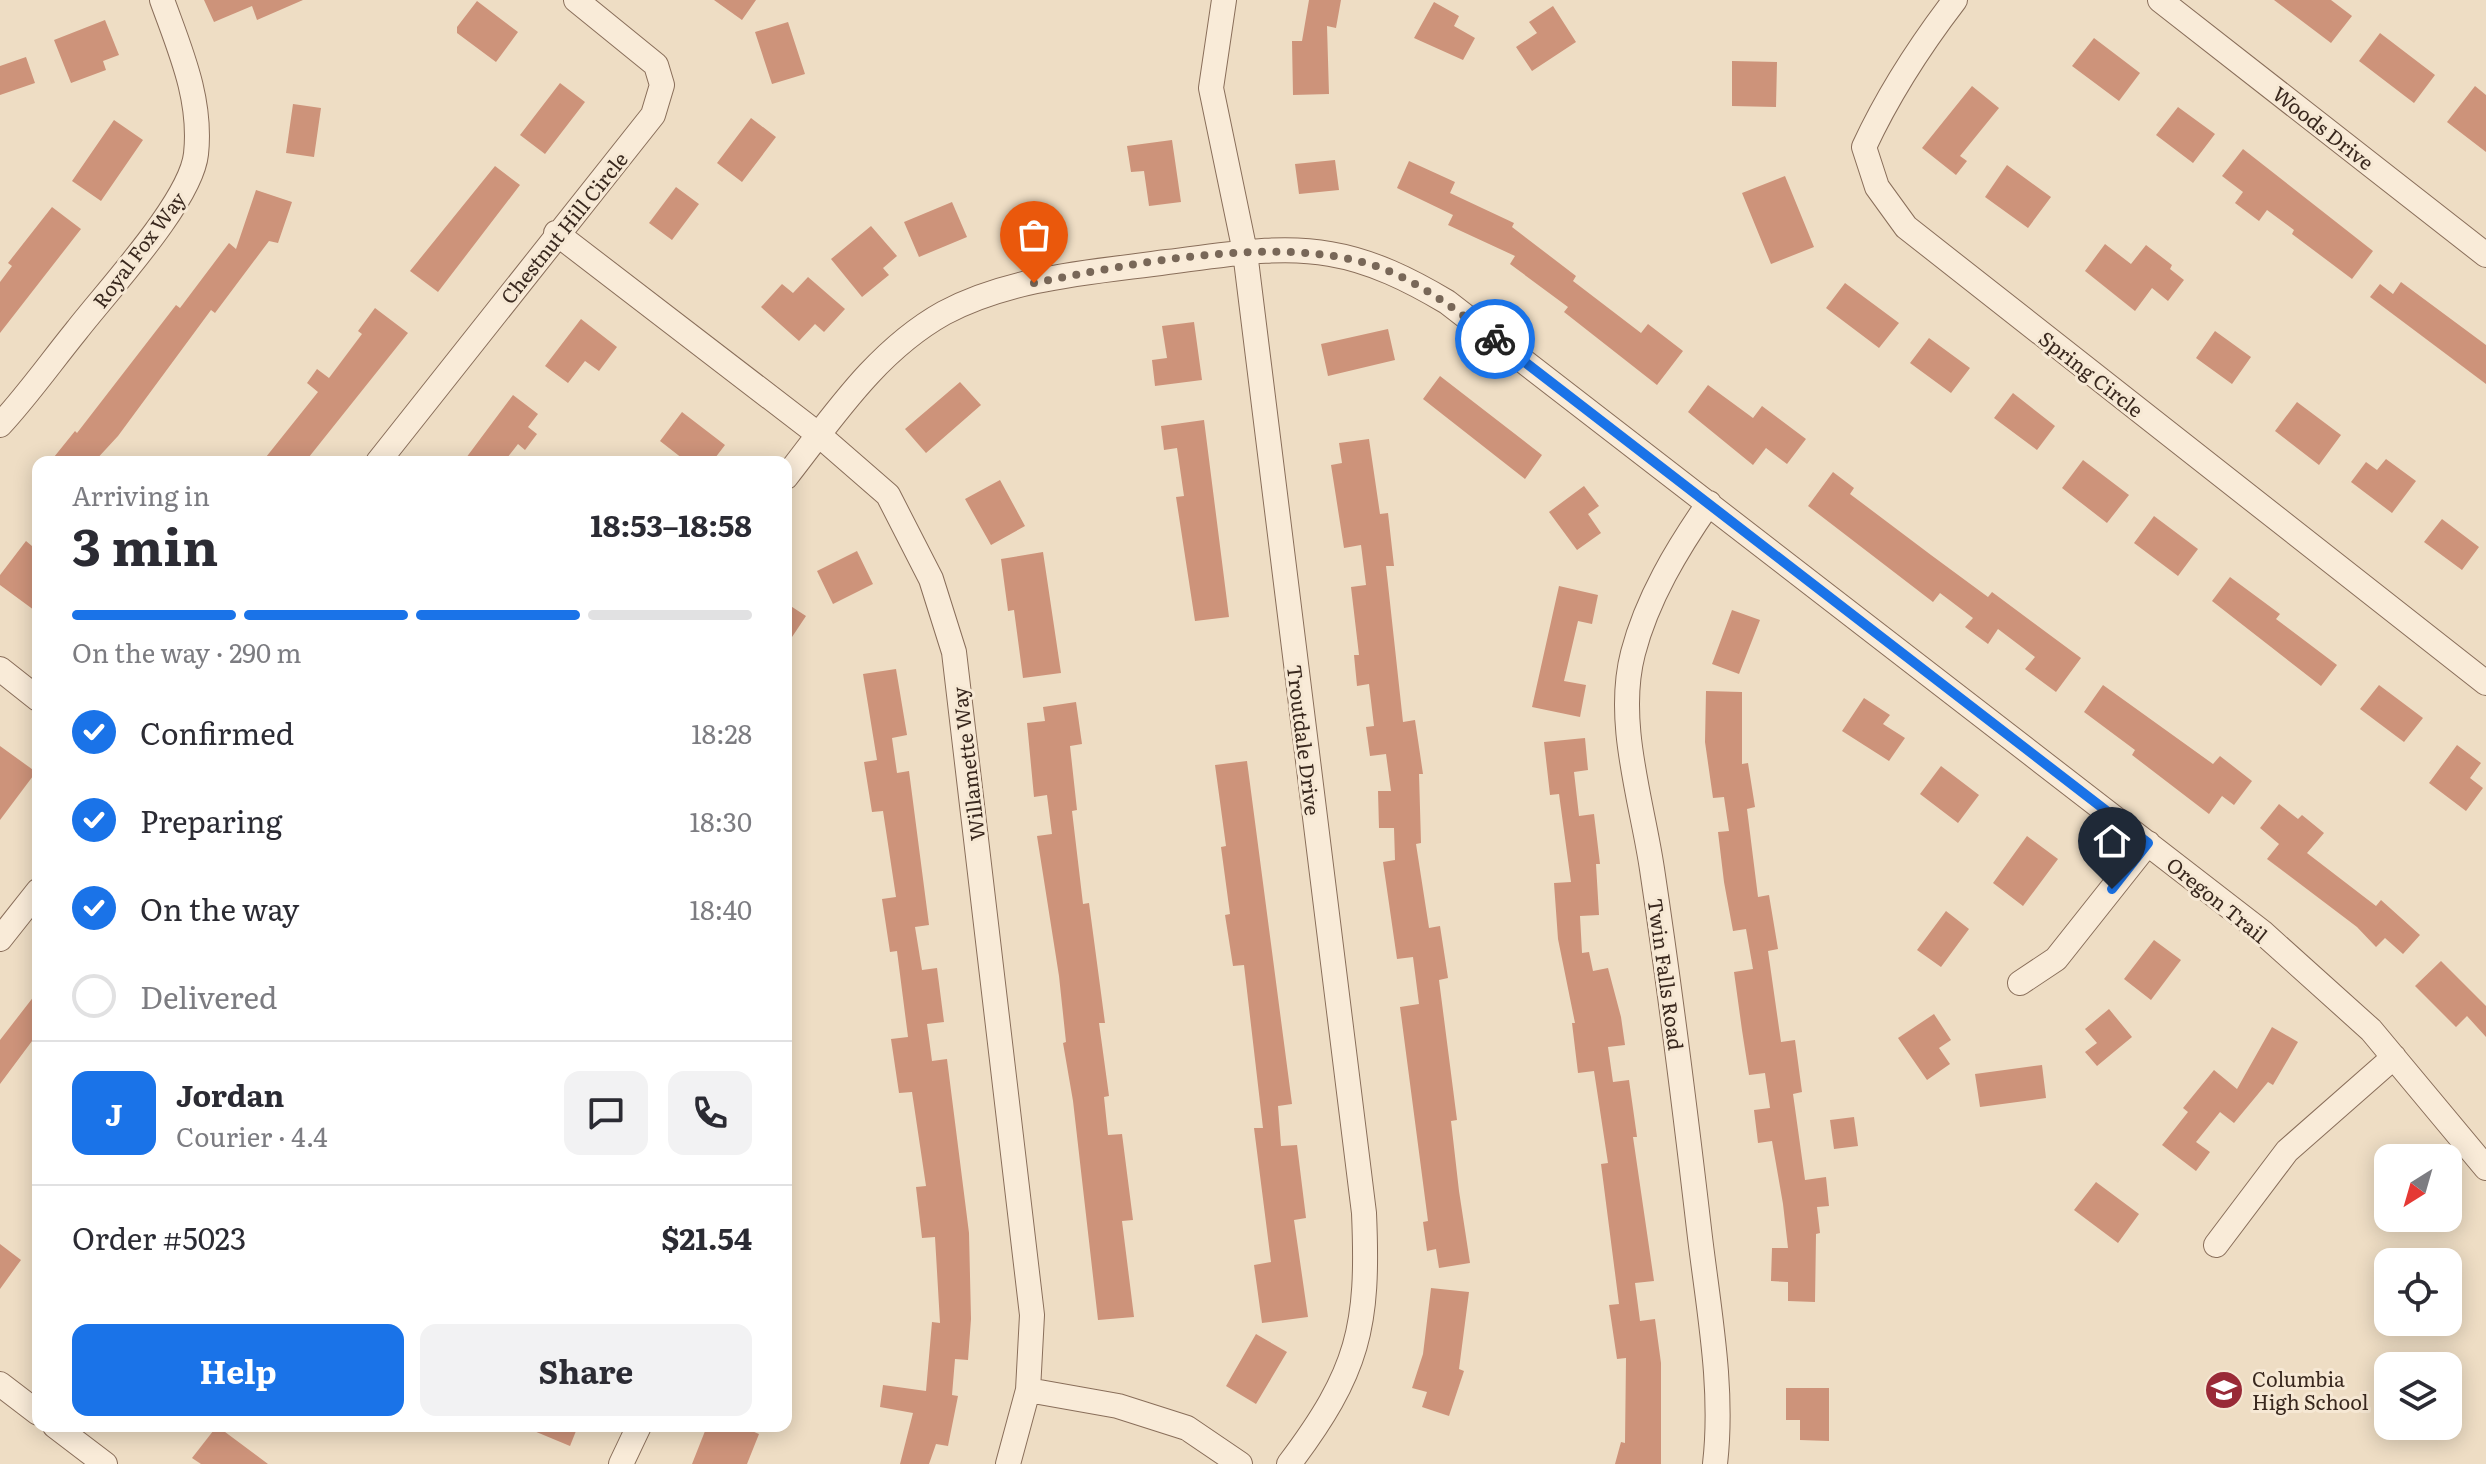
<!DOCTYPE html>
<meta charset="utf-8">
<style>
body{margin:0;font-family:Literata,serif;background:#f2f2f3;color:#2b2b33;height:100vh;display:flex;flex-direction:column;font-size:30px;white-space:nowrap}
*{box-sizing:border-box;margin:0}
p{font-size:26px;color:#7c7c81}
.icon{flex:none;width:44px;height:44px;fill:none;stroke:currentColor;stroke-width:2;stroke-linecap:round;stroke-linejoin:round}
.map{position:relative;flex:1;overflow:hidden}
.drawer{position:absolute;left:32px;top:456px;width:760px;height:976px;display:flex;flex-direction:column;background:#fff;border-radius:16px;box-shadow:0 4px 20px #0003}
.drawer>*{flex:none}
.needle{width:52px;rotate:217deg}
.tools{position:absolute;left:2374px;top:1144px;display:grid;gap:16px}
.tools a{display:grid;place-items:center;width:88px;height:88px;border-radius:16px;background:#fff;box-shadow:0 4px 20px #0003;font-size:40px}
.pin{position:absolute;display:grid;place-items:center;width:68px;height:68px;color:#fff;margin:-82px -34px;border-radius:50% 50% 50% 0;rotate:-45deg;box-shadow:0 0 8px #0007}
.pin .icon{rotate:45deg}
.courier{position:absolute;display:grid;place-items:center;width:80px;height:80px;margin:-40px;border:6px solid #1a73e8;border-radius:50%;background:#fff;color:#222;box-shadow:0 2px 10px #0007}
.head em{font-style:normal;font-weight:700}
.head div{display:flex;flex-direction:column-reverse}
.head{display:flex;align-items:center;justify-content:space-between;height:136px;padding:0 40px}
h1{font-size:52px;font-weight:700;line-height:60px}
.bar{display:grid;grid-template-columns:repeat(4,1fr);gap:12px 8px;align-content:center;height:96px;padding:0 40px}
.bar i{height:10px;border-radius:6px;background:#e1e1e2}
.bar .current{background:#1a73e8}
.bar p{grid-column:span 4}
.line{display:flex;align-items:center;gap:20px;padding:0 40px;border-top:2px solid #e1e1e2}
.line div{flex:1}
.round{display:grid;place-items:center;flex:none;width:84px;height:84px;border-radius:16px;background:#f2f2f3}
ol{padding:0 40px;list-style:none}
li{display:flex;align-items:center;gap:24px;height:88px}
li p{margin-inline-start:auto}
li .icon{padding:8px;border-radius:50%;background:#1a73e8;color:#fff;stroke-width:4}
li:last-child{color:#7c7c81}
li i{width:44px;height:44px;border:4px solid #e1e1e2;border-radius:50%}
.button{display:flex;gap:16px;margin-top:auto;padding:16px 40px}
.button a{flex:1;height:92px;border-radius:16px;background:#1a73e8;color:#fff;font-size:32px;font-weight:700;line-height:92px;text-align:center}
.button a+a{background:#f2f2f3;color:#2b2b33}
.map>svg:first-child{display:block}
.building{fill:#cd937a}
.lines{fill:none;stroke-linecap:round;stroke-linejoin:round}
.minor-casing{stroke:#896e5a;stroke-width:26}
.minor{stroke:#f9ebd8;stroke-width:24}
.done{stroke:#786758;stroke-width:8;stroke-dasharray:0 14.4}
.route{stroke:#1a73e8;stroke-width:10}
.labels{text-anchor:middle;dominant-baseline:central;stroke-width:6;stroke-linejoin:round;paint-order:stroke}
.street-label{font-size:20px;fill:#39281e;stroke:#f6e8d4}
.poi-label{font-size:20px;fill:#39281e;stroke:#f6e8d4;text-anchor:start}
</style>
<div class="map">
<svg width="2486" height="1464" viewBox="0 0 2486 1464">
<rect width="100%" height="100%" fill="#eeddc4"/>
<path class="building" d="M204 0H303L257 20 252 6 214 22Z
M714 0H756L742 20Z
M1309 0H1341L1336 28 1327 26 1329 94 1293 95 1292 41H1302Z
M2274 0H2331L2352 16 2331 43Z
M477 1 518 32 496 62 457 33V27Z
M1434 2 1459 16 1454 26 1475 38 1463 60 1414 38Z
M1553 6 1576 42 1532 71 1516 47 1537 33 1529 22Z
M105 20 119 55 103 61 106 70 71 83 54 40Z
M788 22 805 74 772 84 755 32Z
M2380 33 2435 75 2414 103 2359 61Z
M2094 38 2140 73 2119 101 2072 66Z
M26 57 35 83 0 95V66Z
M1732 61 1777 62 1776 107 1732 106Z
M560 83 585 102 545 154 520 135Z
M1972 86 1999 108 1960 156 1967 161 1956 175 1922 148Z
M2475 86 2486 95V152L2447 122Z
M293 104 321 108 314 157 286 153Z
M2178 107 2215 134 2193 163 2156 135Z
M751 118 776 137 742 182 717 163Z
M114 120 143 140 101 201 72 181Z
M1172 140 1181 202 1149 206 1144 171 1131 172 1127 146Z
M2243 149 2373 251 2352 279 2292 234 2294 230 2267 210 2259 221 2235 203 2243 192 2222 176Z
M1335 160 1339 190 1299 194 1295 164Z
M1409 161 1455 182 1450 193 1514 223 1512 227 1576 276 1573 281 1641 333 1648 324 1683 351 1657 385 1564 312 1568 307 1510 264 1515 256 1448 225 1453 215 1397 188Z
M2007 165 2051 197 2028 228 1985 197Z
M495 166 520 185 438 292 410 271Z
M1785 176 1814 247 1771 264 1742 193Z
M676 187 699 204 672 240 649 223Z
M256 190 292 202 278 243 269 241 215 313 211 310 118 436 94 462H50L75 431 77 433 176 305 180 308 229 243 236 249Z
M952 202 967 237 919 257 904 222Z
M52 207 81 229 0 333V282L12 266 8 263Z
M871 226 897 256 883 268 889 275 862 297 831 259Z
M2105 244 2131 264 2146 245 2172 265 2170 269 2184 280 2168 301 2152 288 2135 311 2085 271Z
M808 277 845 309 824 332 815 324 799 341 761 307 782 284 793 293Z
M2401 282 2486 345V384L2370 297 2380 284 2393 294Z
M1845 283 1899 323 1879 348 1826 308Z
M375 308 408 333 305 462H262L318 392 307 383 317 369 329 378 362 334 358 331Z
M581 319 617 347 599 371 585 361 568 383 545 366Z
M1194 322 1202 380 1155 386 1152 360 1167 358 1162 326Z
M1388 329 1395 360 1328 376 1321 344Z
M2215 331 2251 357 2232 384 2196 358Z
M1929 338 1970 368 1951 393 1910 363Z
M1440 376 1542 455 1525 479 1423 399Z
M960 382 981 405 926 453 905 429Z
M1708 385 1753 418 1762 406 1806 439 1787 464 1766 448 1753 465 1688 412Z
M2013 393 2055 426 2037 450 1994 418Z
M513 395 538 414 528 427 537 434 525 450 518 444 504 462H463Z
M2297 402 2341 435 2319 465 2275 431Z
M682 412 725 445 712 462H687L660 441Z
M1204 420 1229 617 1195 621 1176 497 1184 496 1177 448 1164 450 1161 426Z
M1369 439 1380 514 1388 513 1394 566H1386L1403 722 1415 720 1423 774H1419L1421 843 1416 844 1429 928 1440 926 1448 978 1439 980 1457 1120 1451 1121 1459 1191 1470 1263 1439 1268 1436 1249 1427 1251 1423 1222 1428 1221 1400 1007 1419 1004 1413 957 1397 959 1383 862 1395 860 1394 828H1379L1378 791H1391L1386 754 1370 756 1366 727 1374 726 1369 684 1357 686 1354 655H1359L1351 587 1366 585 1361 545 1344 548 1331 465 1342 463 1339 443Z
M2386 459 2416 481 2392 513 2351 482 2366 462 2377 470Z
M2083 460 2129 495 2107 523 2062 488Z
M1833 472 1854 488 1850 494 1931 555 1988 597 1992 592 2081 658 2056 692 2025 669 2035 657 1998 629 1988 644 1965 627 1973 618 1940 593 1933 602 1808 506Z
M1000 480 1025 526 991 545 965 499Z
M1584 486 1599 506 1588 514 1601 533 1577 550 1549 512Z
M2154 516 2198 549 2178 576 2134 543Z
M2442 519 2479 547 2462 570 2424 542Z
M26 541 38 551V613L0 585V575Z
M857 551 873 584 833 604 817 571Z
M1043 552 1061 673 1023 678 1014 610 1008 611 1001 559Z
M2230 577 2280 614 2276 619 2337 665 2321 686 2212 601Z
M1559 586 1598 595 1592 624 1578 621 1564 681 1586 685 1580 717 1532 707Z
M786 603 806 616 786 646Z
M1732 610 1760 620 1739 674 1712 664Z
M896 669 907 735 892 738 897 773 909 771 929 925 915 927 922 970 937 968 944 1022 927 1024 932 1061 947 1059 969 1233 971 1319 968 1360 955 1359 952 1395 958 1396 948 1446 936 1444 929 1464H900L913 1413 880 1407 883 1385 926 1391 932 1322 940 1323 935 1237 922 1238 916 1187 926 1186 912 1092 899 1093 891 1039 908 1037 897 951 890 952 882 899 896 897 883 811 872 812 864 762 877 760 863 674Z
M2103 685 2213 764 2220 756 2252 781 2234 805 2222 796 2209 814 2132 755 2135 750 2084 712Z
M2379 685 2423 718 2404 742 2360 709Z
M1706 691 1742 692V764L1748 763 1755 807 1747 809 1758 897 1769 895 1778 949 1768 951 1781 1042 1795 1040 1802 1092 1793 1094 1805 1180 1826 1177 1829 1206 1817 1207 1820 1233 1816 1234 1815 1302 1788 1301V1282L1771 1281 1772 1248H1788L1783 1204 1772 1141 1758 1143 1754 1110 1770 1108 1765 1073 1749 1075 1742 1030 1734 972 1753 969 1746 929 1733 931 1724 882 1718 832 1729 831 1724 797 1713 798 1705 742Z
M1864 698 1890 715 1883 724 1905 738 1889 761 1842 731Z
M1076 702 1082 744 1070 746 1077 810 1072 811 1083 904 1089 903 1105 1023H1099L1109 1096 1104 1097 1108 1135 1122 1134 1133 1220 1122 1221 1134 1317 1098 1320 1073 1101 1063 1043 1066 1042 1059 976 1037 836 1052 834 1047 795 1034 797 1027 723 1045 721 1043 707Z
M1585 738 1588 770 1574 772 1579 816 1594 814 1600 864H1596L1599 915 1580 916 1582 953 1589 952 1593 971 1608 968 1621 1017 1625 1045 1608 1047 1613 1082 1629 1080 1637 1137H1633L1654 1281 1635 1283 1640 1321 1655 1319 1661 1363V1464H1615L1621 1442 1625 1443 1626 1358 1617 1359 1609 1305 1619 1304 1601 1164 1608 1163 1594 1071 1578 1073 1572 1023H1575L1558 939 1554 883 1571 882 1559 794 1550 795 1544 742Z
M2457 745 2481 763 2470 778 2483 788 2466 811 2429 783Z
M0 746 36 772 0 820Z
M1247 761 1292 1104 1278 1106 1281 1146 1297 1145 1306 1218 1294 1220 1308 1317 1262 1323 1254 1265 1271 1262 1254 1128H1263L1244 965 1233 966 1225 915 1230 914 1221 847 1226 846 1215 765Z
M1941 766 1979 795 1958 823 1920 794Z
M2279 804 2298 819 2302 815 2324 833 2307 853 2376 906 2381 900 2420 935 2403 954 2385 938 2376 947 2357 927 2267 859 2279 844 2260 828Z
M2027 836 2058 859 2023 906 1993 883Z
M1946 911 1969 929 1941 967 1917 950Z
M2154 940 2181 960 2151 1000 2124 979Z
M2441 961 2486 1006V1037L2467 1016 2456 1027 2415 986Z
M38 991V1033L0 1084V1040Z
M2109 1009 2132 1037 2097 1066 2085 1052 2097 1043 2085 1029Z
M1934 1014 1951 1040 1939 1048 1950 1064 1927 1080 1898 1038Z
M2272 1027 2298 1042 2273 1085 2268 1082 2234 1123 2220 1112 2196 1142 2210 1152 2196 1171 2162 1145 2188 1112 2183 1108 2214 1070 2237 1089Z
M2042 1065 2046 1098 1980 1107 1975 1074Z
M1854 1117 1858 1146 1834 1149 1830 1120Z
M2096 1182 2139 1214 2118 1243 2074 1210Z
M0 1244 21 1260 0 1289Z
M1431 1288 1469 1292 1459 1369 1464 1371 1449 1416 1422 1407 1427 1392 1412 1388 1423 1354Z
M1256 1334 1287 1352 1256 1404 1226 1386Z
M1786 1388H1829V1441L1800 1440V1420H1786Z
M217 1426 268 1464H201L192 1458Z
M522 1426H578L570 1446Z
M707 1426H740L759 1434 747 1464H692Z"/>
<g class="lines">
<g class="minor-casing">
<path id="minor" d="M1224 0 1211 88 1245 252 1364 1213C1369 1327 1359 1371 1289 1464
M1955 0C1919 47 1889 93 1864 147L1877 187 1906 227 2486 683
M2160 0 2486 255
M556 233 819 435 888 495 931 579 954 652 1032 1315 1028 1390 1008 1464
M0 425C27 396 51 362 77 330 108 290 191 201 196 154 202 99 180 50 162 0
M378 462 653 115 662 85 656 65 576 0
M786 477C833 417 876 351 944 313 1011 277 1094 272 1167 262 1220 256 1277 244 1330 254 1372 261 1410 280 1447 302L2262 932 2371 1030 2486 1168
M1709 503C1677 549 1647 599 1633 653 1615 722 1642 801 1652 869 1670 989 1685 1109 1699 1229 1708 1307 1724 1386 1715 1464
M0 669 38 699
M0 939 38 891
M2020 983 2056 959 2148 843
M2216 1245 2287 1151 2394 1057
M0 1384 38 1413
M1028 1390 1118 1406 1187 1428 1240 1464
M55 1426 105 1464
M621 1464 639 1426"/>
</g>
<use href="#minor" class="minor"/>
</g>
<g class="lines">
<path class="done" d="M1034 283C1134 263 1279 234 1376 266 1421 282 1457 311 1495 339"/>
<path class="route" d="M1495 339 2148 843 2112 889"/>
</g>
<defs>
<g id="school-disc" transform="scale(2)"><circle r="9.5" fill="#992a37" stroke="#f6e8d4"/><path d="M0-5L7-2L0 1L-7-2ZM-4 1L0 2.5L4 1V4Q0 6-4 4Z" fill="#fff"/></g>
</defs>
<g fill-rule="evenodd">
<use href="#school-disc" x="2224" y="1390"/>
</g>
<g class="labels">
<g class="street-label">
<text transform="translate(2324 127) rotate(38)">Woods Drive</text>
<text transform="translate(563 227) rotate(-51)">Chestnut Hill Circle</text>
<text transform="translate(138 249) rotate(-53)">Royal Fox Way</text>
<text transform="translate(2092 373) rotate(38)">Spring Circle</text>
<text transform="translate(1305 740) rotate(83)">Troutdale Drive</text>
<text transform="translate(967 764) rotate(-97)">Willamette Way</text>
<text transform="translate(2218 899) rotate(39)">Oregon Trail</text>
<text transform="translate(1667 974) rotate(82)">Twin Falls Road</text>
</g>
<g class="poi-label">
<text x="2252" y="1378">Columbia<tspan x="2252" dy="23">High School</tspan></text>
</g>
</g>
</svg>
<div class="tools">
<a><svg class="needle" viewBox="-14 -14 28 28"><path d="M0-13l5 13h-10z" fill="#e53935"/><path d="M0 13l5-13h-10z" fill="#7c7c81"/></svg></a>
<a><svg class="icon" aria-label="locate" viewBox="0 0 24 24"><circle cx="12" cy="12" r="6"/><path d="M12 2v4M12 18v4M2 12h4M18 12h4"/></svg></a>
<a><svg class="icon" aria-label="layers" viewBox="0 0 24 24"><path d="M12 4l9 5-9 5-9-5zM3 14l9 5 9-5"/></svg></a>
</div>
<div class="pin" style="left:1034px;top:283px;background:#ea580c"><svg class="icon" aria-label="bag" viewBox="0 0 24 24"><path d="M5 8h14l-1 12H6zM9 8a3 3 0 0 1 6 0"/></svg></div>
<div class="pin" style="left:2112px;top:889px;background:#1f2937"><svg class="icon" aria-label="home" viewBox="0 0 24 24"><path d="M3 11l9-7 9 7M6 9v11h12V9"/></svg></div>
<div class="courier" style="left:1495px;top:339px"><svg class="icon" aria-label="bike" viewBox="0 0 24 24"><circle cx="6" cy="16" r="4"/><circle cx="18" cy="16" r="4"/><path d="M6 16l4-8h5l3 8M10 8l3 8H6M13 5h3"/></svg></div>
<section class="drawer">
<div class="head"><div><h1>3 min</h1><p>Arriving in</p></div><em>18:53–18:58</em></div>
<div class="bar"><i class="current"></i><i class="current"></i><i class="current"></i><i></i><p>On the way · 290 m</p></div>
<ol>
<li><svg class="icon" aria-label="check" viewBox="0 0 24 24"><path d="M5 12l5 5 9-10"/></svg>Confirmed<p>18:28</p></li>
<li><svg class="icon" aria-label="check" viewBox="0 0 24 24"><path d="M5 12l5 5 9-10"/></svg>Preparing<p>18:30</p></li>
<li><svg class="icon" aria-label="check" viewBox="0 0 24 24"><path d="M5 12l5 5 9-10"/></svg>On the way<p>18:40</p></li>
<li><i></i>Delivered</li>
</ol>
<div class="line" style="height:144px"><b class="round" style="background:#1a73e8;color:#fff">J</b><div><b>Jordan</b><p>Courier · 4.4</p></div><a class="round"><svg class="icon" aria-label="chat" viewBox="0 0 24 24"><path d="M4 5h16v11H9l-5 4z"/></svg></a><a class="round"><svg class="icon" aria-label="phone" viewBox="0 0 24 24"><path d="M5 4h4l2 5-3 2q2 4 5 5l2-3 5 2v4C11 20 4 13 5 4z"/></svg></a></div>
<div class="line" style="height:104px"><div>Order #5023</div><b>$21.54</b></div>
<div class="button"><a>Help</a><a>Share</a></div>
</section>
</div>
